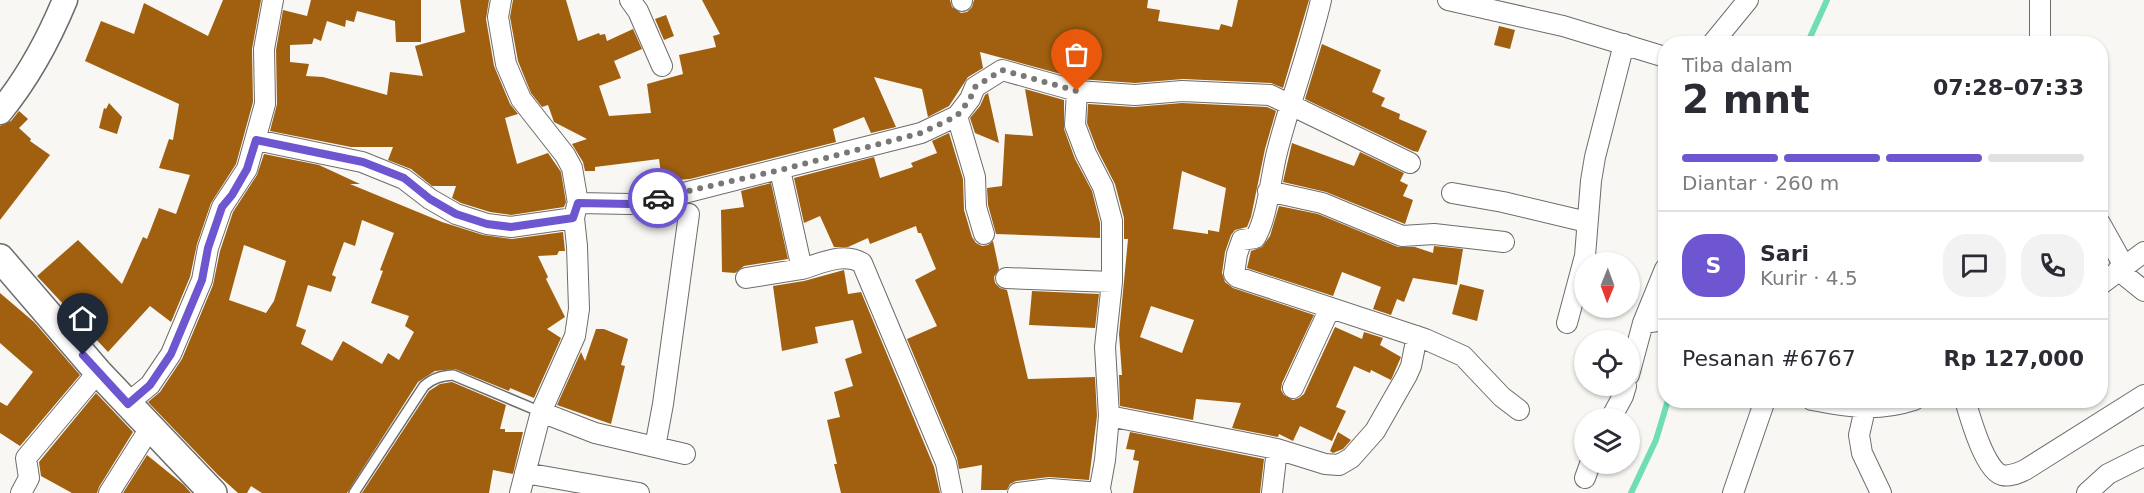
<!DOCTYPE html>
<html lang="id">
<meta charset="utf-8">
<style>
body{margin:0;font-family:"DejaVu Sans",sans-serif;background:#f2f2f3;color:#2b2b33;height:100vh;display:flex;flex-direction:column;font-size:22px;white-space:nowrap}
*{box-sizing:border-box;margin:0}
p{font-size:20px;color:#7c7c81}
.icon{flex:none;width:33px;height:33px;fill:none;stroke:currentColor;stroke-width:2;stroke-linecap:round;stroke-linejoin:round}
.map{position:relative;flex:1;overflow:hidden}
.sheet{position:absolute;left:1658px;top:36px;width:450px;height:372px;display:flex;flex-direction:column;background:#fff;border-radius:24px;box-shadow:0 2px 4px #0004}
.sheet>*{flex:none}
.needle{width:39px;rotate:181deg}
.buttons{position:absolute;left:1574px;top:252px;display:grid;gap:12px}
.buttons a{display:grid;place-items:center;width:66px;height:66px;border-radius:50%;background:#fff;box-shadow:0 2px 4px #0004;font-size:30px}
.pin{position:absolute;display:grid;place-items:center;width:51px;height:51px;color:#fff;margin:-62px -26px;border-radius:50% 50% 50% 0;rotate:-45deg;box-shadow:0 0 6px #0007}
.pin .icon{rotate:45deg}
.courier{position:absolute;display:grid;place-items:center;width:60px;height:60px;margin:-30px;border:4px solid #6e56d0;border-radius:50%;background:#fff;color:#222;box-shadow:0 2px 8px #0007}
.summary em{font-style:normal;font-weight:600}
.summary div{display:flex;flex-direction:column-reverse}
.summary{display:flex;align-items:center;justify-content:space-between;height:102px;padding:0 24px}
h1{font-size:39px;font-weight:600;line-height:45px}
.bar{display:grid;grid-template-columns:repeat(4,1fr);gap:9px 6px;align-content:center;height:72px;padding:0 24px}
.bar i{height:8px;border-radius:4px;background:#e1e1e2}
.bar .on{background:#6e56d0}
.bar p{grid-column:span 4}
.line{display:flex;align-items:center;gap:15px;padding:0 24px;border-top:2px solid #e1e1e2}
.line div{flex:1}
.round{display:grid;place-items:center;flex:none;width:63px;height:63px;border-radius:24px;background:#f2f2f3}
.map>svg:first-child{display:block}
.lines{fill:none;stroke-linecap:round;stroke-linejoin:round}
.stream{stroke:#6fdeb4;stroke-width:6}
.building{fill:#a1600f;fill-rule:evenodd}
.service-casing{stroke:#6d6c6a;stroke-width:12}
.minor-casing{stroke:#6d6c6a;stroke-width:22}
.tertiary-casing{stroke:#6d6c6a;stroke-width:27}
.secondary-casing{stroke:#6d6c6a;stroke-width:30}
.service{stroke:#fff;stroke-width:9}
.minor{stroke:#fff;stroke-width:20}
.tertiary{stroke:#fff;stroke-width:24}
.secondary{stroke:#fff;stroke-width:27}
.done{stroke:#797876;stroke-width:6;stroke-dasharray:0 10.8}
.route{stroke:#6e56d0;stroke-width:8}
</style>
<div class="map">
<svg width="2144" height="493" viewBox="0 0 2144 493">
<rect width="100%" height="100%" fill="#f8f7f4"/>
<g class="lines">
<path class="stream" d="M1807 44 1827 0
M1631 493 1656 440 1668 400"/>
</g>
<path class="building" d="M223 0H261L252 49 253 102 236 164 211 203 197 244 190 277 171 322 150 306 108 352 37 276 78 240 122 284 143 237 147 239 159 208 176 214 190 175 159 168 169 139 173 140 179 104 85 61 101 21 134 34 144 3 208 36Z
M311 0H421V42H396L395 21 357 11 354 22 346 20 345 27 327 21 321 41 314 38 312 44 290 45V62L309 64 306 76 323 77 387 95 390 72 423 76 415 46 465 32 460 0H489L486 19 494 66 510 104 518 114 505 118 517 164 548 153 561 172 566 202 564 207 511 215 490 212 461 203 452 198 456 186H432L411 169 388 160 393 147H351L270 131 277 104 276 50 283 10 307 16Z
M513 0H566L578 41 599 33 600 35 605 34 607 41 633 29 642 49 614 61 621 78 599 86 609 116 651 113 647 84 683 74 679 55 716 47 713 36 720 34 702 0H950L952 7 961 13 967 12 972 7 974 0H1148L1147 8 1160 10 1158 21 1219 30 1221 24 1232 27 1238 0H1309L1283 88 1271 83 1183 79 1135 83 1079 79 980 52 983 68 968 77 949 106 928 117 922 89 874 77 896 127 871 133 864 117 833 129 836 142 690 179 662 181 659 159 595 167V171H585L583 162 572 144 587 139 554 122 548 105 542 107 531 93 518 61 510 17Z
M666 15 674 36 664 40 655 19Z
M1499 26 1515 30 1510 49 1494 45Z
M1322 44 1381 70 1372 92 1385 98 1381 106 1400 114 1399 119 1427 131 1418 152 1413 151 1305 99Z
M1025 89 1064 100V129L1075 159 1092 191 1100 223V238L996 234 988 205 987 188 1002 186 1005 134 1033 136Z
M988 93 999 143 975 133 970 118 980 106 985 95Z
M109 103 122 117 117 134 99 128 104 108 106 109Z
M1182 103 1267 107 1276 111 1265 149 1251 217 1247 227 1235 230 1231 235 1225 252 1222 273 1225 282 1233 288 1314 315 1282 383 1281 390 1284 395 1293 400 1299 398 1304 394 1335 327 1362 339 1364 332 1383 338 1380 345 1401 357 1391 380 1371 370 1370 373 1354 366 1336 407 1346 411 1332 441 1300 426 1293 441 1279 434 1278 437 1232 428 1241 403 1196 399 1193 420 1120 406 1119 375H1122L1119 334 1128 239H1124V218L1115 184 1097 149 1087 123 1088 104 1134 107ZM1182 171 1226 188 1219 232 1208 230V234L1173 229ZM1151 306 1194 320 1182 353 1140 337Z
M19 111 28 119 19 128 31 139 30 141 50 155 0 220V126L11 121Z
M949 133 963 179 964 210 972 237 976 243 982 246 988 245 993 241 999 269 994 277 995 283 1000 288 1007 290 1028 379 1095 377 1097 416 1089 480 1049 477 1016 481 1010 484 1007 490H981L982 465 959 469 957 458 907 339 937 326 915 280 936 269 921 233H918L916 226 870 244 868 238 848 247H834L820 216 804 223 794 178 874 157 880 178 913 167 911 163 937 153 932 141Z
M1292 143 1354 166 1360 152 1404 173 1400 181 1408 185 1403 196 1413 200 1405 224 1326 192 1283 182Z
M264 154 319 165 360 184H350L442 222 483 235 512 239 563 232 565 251H559L557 255 538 256 548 277 546 279 565 317 547 329 561 338 534 398 510 388 509 391 455 369 435 371 418 382 347 493H262L251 486 247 493H238L218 475 148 402 160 392 182 359 213 285 220 251 233 212 257 175ZM362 220 394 233 380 270 383 271 371 303 409 316 405 326 414 332 399 360 388 353 382 364 343 341 332 361 301 344 306 330 296 326 308 285 331 292 336 277 332 275 344 242 355 246ZM244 245 286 261 274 301 266 313 229 300Z
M771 183 788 259 744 266 735 273 722 272 721 210 744 207 741 191Z
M1279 206 1318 214 1398 247H1415L1433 253 1434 246 1463 249 1457 285 1413 278 1404 302 1397 299 1391 315 1373 309 1381 287 1342 272 1333 296 1247 268 1251 251 1262 247 1270 236Z
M844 270 848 294 861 292 934 467 940 493H841L834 464H837L827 420 840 417 834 392 853 386 845 359 862 353 853 320 815 327 818 343 782 351 773 286 804 281Z
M1460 284 1484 290 1477 321 1452 314Z
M1032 291 1099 294 1095 328 1029 325Z
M0 293 34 322 80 375 20 446 0 433V402L7 406 33 372 0 343Z
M596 329H604L628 339 621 365 625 366 611 424 557 405 581 352 585 361Z
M452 382 506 405 500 429H505V432H523L513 474 493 470 489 493H362L429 391 440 384Z
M96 393 133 432 99 487 97 493H72L41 476 39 462Z
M1130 432 1264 459 1260 493H1133L1139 461 1133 460 1135 450 1126 449Z
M1338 432 1351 440 1343 449 1333 453 1330 451Z
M147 455 184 485 191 493H123Z"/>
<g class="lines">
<g class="service-casing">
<path id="service" d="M354 493 424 386C433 378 441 376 453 375L541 412"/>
</g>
<g class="minor-casing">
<path id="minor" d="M501 0 498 17 506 64 521 99 565 155 572 168 578 203 630 204 684 193 921 133 957 116 970 99 975 87 1002 70 1077 91 1135 95 1182 91 1270 95 1410 163
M630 0 638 11 662 66
M1321 0C1309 52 1290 101 1277 152 1271 175 1267 220 1255 238L1242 240 1237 254 1234 274 1237 277 1425 339 1463 356 1502 397 1519 410
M1448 0 1563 26 1665 57
M962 1V0
M1712 44 1748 0
M2040 44V0
M1077 91 1075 125 1086 154 1103 187 1112 221V282L1105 347 1109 416 1105 460 1099 493
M957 116 975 177 976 207 984 234
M256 140 362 162 404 179 430 199 456 214 487 224 511 227 574 218
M780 170 802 269C822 263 843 252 862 263L946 463 952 493
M1268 191 1322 203 1402 236 1434 234 1504 242
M1452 193 1503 202 1587 222
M2100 223 2124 266
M2118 270 2144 291
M746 278 802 269
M1006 278 1112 282
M2100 285 2144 252
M1567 323 1585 256 1591 181 1595 157 1624 44
M1643 323 1665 320
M1629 375 1643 323 1665 269
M1293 388 1330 308
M1812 400C1849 407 1877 412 1914 400
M1965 400C1970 417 1985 471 2002 475 2010 477 2018 473 2025 470L2144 395
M128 403 150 385 171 354 202 280 208 248 222 207 247 169 265 104 264 49 273 0
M1865 409 1859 435 1862 453 1881 493
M541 412 595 433 655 447 663 404 689 214
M1109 416 1277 449 1325 464 1339 465 1351 458 1375 431 1407 375 1411 366 1417 336
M1611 418 1623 396 1626 386
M655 447 685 454
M525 473 639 493
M1585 478 1590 464
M21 493 29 478 26 458 98 372
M109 493 150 428
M520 493 541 412 575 336 579 309 577 246 574 218 577 205
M1018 493 1050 489 1101 493
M1272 493 1277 449
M1733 493 1765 400
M2087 493 2108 474 2144 456"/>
</g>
<g class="tertiary-casing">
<path id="tertiary" d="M0 112C28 78 48 41 65 0"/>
</g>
<g class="secondary-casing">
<path id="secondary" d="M0 258 98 372 213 493"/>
</g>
<use href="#service" class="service"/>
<use href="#minor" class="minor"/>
<use href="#tertiary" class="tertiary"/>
<use href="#secondary" class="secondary"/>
</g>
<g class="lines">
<path class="done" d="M658 198 780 170 921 133 957 116 970 99 975 87 1002 70 1077 91"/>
<path class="route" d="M83 355 128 404 150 385 171 354 202 280 208 248 222 207 232 195 247 169 256 140 363 162 404 178 430 199 456 214 487 224 511 227 573 218 578 203 630 204 658 198"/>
</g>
</svg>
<div class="buttons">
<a><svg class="needle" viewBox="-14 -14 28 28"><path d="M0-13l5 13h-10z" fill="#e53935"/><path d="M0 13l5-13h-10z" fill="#7c7c81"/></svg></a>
<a><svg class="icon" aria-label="locate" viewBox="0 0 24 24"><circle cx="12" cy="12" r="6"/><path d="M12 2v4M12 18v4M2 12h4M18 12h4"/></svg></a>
<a><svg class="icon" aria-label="layers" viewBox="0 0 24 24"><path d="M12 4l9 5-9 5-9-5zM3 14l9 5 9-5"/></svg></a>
</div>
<div class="pin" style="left:1077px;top:91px;background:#ea580c"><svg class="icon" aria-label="bag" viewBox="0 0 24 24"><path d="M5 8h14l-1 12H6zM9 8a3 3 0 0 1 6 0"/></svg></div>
<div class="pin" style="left:83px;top:355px;background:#1f2937"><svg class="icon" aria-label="home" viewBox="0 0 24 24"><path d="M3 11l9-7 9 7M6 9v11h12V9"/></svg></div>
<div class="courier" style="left:658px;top:198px"><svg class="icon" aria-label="car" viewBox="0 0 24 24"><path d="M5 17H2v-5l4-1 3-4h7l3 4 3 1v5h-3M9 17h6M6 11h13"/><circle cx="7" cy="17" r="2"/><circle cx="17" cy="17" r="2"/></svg></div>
<section class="sheet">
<div class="summary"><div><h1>2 mnt</h1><p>Tiba dalam</p></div><em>07:28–07:33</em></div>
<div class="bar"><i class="on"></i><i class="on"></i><i class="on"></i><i></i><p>Diantar · 260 m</p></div>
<div class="line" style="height:108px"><b class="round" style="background:#6e56d0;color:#fff">S</b><div><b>Sari</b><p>Kurir · 4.5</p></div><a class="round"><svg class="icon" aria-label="chat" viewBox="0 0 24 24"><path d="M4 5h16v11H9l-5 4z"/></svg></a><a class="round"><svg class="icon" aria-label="phone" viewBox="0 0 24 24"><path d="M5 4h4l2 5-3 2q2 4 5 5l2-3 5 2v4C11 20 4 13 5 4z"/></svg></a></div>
<div class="line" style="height:78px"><div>Pesanan #6767</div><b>Rp 127,000</b></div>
</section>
</div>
